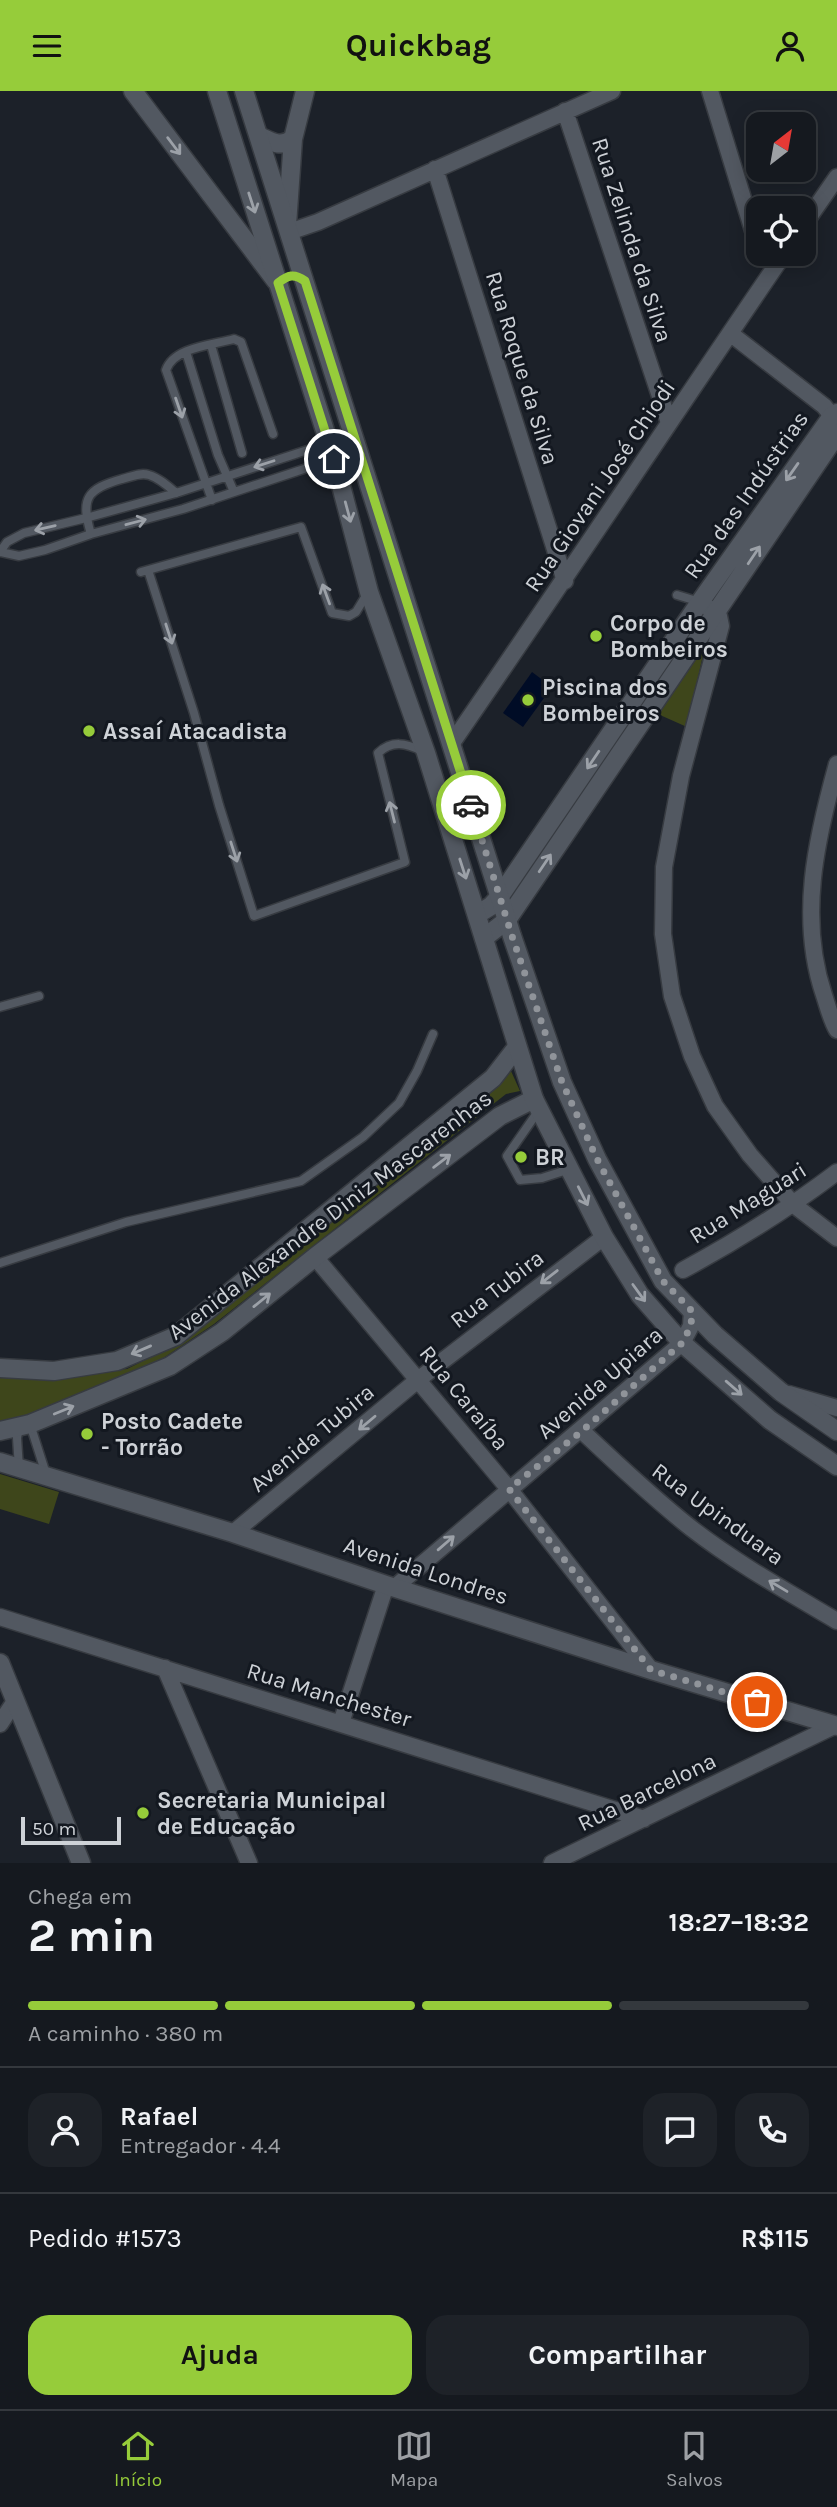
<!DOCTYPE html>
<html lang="pt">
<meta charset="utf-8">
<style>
body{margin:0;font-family:Karla,sans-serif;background:#1e2228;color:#f1f3f6;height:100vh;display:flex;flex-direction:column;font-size:26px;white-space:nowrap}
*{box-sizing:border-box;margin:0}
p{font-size:23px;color:#9da0a4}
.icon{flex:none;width:38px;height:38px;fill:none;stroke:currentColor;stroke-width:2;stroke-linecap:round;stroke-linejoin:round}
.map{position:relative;height:1772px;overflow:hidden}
.panel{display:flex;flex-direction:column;background:#15191f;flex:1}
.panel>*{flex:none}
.needle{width:46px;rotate:31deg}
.fabs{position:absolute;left:746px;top:21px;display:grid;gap:14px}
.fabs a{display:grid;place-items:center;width:70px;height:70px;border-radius:14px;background:#15191f;box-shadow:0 4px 18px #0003,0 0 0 2px #34383d;font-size:35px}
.scale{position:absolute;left:21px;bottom:18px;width:100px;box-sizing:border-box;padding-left:7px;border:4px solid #ced2d7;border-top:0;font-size:19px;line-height:24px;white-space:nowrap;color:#ced2d7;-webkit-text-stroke:5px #131820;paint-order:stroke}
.pin{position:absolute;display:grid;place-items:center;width:60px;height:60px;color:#fff;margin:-30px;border:4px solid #fff;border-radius:50%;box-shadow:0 2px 7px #0007}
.courier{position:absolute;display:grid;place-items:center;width:70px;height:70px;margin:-35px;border:5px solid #96cc3a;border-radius:50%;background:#fff;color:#222;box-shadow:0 2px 9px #0007}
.summary em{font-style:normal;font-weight:700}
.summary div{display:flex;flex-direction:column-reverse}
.summary{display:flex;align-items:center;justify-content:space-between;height:119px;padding:0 28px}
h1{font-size:46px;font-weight:700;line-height:52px}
.bar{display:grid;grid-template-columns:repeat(4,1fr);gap:10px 7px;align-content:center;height:84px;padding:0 28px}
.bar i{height:9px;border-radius:5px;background:#34383d}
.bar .active{background:#96cc3a}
.bar p{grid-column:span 4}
.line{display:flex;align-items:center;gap:18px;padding:0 28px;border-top:2px solid #34383d}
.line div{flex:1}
.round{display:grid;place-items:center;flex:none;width:74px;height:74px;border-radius:21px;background:#1e2228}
.primary-button{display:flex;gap:14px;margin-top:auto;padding:14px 28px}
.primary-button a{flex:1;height:80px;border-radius:21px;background:#96cc3a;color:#111;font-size:28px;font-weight:700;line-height:80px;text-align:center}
.primary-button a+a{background:#1e2228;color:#f1f3f6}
header{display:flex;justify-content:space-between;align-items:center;height:91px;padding:0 28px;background:#96cc3a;color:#111;font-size:32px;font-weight:700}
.dock{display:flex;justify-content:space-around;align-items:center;height:98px;border-top:2px solid #34383d;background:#15191f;font-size:19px;color:#9da0a4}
.dock a{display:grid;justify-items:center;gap:4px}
.dock .active{color:#96cc3a}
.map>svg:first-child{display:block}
.green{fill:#3e461b}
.water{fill:#000c26}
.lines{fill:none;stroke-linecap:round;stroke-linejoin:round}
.service-casing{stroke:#373b41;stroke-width:11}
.minor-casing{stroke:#373b41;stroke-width:19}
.tertiary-casing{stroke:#373b41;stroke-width:21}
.secondary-casing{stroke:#373b41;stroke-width:21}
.service{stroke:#525861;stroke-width:8}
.minor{stroke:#525861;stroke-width:16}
.tertiary{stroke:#525861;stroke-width:18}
.secondary{stroke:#525861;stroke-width:18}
.oneway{stroke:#9ca1a8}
.done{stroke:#90949a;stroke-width:7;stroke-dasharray:0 12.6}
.route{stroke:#96cc3a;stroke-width:9}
.poi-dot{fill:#96cc3a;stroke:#131820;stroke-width:2.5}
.labels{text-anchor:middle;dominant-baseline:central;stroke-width:6;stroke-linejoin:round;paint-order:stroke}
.street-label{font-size:23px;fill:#ced2d7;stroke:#131820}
.poi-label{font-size:23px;font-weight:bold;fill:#ced2d7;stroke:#131820;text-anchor:start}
</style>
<header><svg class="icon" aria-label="menu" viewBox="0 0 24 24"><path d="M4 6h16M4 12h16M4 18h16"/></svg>Quickbag<svg class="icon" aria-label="person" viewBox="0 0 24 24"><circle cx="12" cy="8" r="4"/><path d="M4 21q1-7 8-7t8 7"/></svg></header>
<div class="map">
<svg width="837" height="1772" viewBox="0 0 837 1772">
<rect width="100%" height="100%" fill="#1c2129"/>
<path class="green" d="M709 537 687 636 651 620Z
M511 980 520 1000 506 1003 214 1233 162 1268 49 1316 0 1333V1283L32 1285 127 1278 167 1258 220 1220Z
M0 1383 59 1401 49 1433 0 1418Z"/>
<path class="water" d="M532 581 552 596 523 636 503 622Z"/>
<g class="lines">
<g class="service-casing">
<path id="service" d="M211 254 242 362
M186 261 218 364 234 401
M212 409 166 279C174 256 213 254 234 248L241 251 273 343
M91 443C80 407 87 398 122 388 131 386 140 381 149 384 159 387 168 395 176 402
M0 461 7 451 24 442 86 427 176 402 329 352
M0 461 19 465 45 459 91 443 183 418 334 368
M148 479 194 622 219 714 254 825 405 771 378 662C392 649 406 652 422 660
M141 481 301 436 332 522 349 525 356 521 367 503
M677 504 700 511
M0 916 39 905
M539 1019 507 1065 520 1089 542 1087 570 1078
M0 1172 126 1131 301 1090 363 1046 399 1012 417 980 433 943
M30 1333 46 1383
M19 1377 17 1347 19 1336"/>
</g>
<g class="minor-casing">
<path id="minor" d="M710 0 758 156
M565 20 669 332
M435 78 565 490
M803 135 837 86
M289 141 318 131 612 0
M731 243 824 315 837 331
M706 515 719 525 721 535 681 685 664 776 663 843 672 905 692 965 715 1015 750 1064 794 1114 837 1147
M452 652C564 490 673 325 784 163
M837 673C816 749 798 827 824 904 828 916 831 929 837 939
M315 1166 509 1398 651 1579
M683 1179C737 1150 788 1118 837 1081
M789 1303 837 1317
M582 1340C617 1373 653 1407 691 1437 736 1472 788 1501 837 1530
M233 1442 419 1288 604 1146
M394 1497 682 1252 691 1235 692 1220
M0 1526 644 1728
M165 1577 249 1772
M341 1632 386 1494
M0 1633 15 1610
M552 1772 836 1634"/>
</g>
<g class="tertiary-casing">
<path id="tertiary" d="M133 0 276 190
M259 45C272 51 280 57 293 48
M287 134 293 48 305 0
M478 823 491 815 500 805 700 511 832 325 837 322
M484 847 507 829 837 343
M0 1277 54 1280 117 1270 176 1245 493 987 517 956
M0 1340 30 1333 170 1275 222 1241 315 1166 500 1025 534 1008
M0 1371 233 1442 386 1494 651 1579 837 1635
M0 1572 81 1772"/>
</g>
<g class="secondary-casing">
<path id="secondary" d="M217 0 334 368 369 501 426 662 534 1008 604 1146 640 1204 682 1252 770 1329 837 1375
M244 0 512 845 562 991 597 1068 663 1190 715 1244 781 1301 837 1340"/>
</g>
<use href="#service" class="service"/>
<use href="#minor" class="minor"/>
<use href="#tertiary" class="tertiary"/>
<use href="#secondary" class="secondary"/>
</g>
<defs><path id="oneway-shaft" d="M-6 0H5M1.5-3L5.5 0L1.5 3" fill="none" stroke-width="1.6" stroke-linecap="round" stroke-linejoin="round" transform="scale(1.75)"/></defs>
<g class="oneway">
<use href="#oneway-shaft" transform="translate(174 55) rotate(53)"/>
<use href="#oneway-shaft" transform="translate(252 112) rotate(72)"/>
<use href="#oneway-shaft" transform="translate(179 317) rotate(71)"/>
<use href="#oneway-shaft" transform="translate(264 373) rotate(162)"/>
<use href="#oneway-shaft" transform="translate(792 381) rotate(125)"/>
<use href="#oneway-shaft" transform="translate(348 421) rotate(75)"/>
<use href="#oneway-shaft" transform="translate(136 431) rotate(-15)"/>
<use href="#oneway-shaft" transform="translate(45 437) rotate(167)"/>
<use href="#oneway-shaft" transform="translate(754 464) rotate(-56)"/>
<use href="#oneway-shaft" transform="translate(326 503) rotate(-110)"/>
<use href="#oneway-shaft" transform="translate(169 543) rotate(72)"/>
<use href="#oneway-shaft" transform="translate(593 669) rotate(124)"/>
<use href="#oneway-shaft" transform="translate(392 721) rotate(-104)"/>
<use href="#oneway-shaft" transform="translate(234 761) rotate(72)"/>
<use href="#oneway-shaft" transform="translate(545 772) rotate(-56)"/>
<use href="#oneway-shaft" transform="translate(463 778) rotate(72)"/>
<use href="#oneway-shaft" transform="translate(442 1070) rotate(-37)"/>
<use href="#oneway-shaft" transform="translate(583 1105) rotate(63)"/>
<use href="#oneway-shaft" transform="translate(549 1186) rotate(142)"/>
<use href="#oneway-shaft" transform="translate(639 1202) rotate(54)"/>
<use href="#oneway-shaft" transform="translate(262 1209) rotate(-39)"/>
<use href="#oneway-shaft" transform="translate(141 1259) rotate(157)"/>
<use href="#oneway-shaft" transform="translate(734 1297) rotate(41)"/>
<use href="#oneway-shaft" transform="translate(64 1319) rotate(-22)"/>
<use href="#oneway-shaft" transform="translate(367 1332) rotate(140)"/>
<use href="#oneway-shaft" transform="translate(446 1452) rotate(-41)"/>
<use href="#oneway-shaft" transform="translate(778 1495) rotate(-149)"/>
</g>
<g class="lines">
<path class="done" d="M471 714 512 845 562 991 597 1068 663 1190 692 1220 691 1235 682 1252 582 1340 509 1398 651 1579 757 1611"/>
<path class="route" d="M334 368 278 192C288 184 294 182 305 190L471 714"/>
</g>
<g class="poi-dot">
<circle cx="596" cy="545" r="7"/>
<circle cx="528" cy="609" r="7"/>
<circle cx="89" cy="640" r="7"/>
<circle cx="521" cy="1066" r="7"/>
<circle cx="87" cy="1343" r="7"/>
<circle cx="143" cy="1722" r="7"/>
</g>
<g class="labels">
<g class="street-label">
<text transform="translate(632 149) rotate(72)">Rua Zelinda da Silva</text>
<text transform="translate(522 277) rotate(73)">Rua Roque da Silva</text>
<text transform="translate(600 395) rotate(-56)">Rua Giovani José Chiodi</text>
<text transform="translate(746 404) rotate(-55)">Rua das Indústrias</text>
<text transform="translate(748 1112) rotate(-32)">Rua Maguari</text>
<text transform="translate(330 1124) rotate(-37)">Avenida Alexandre Diniz Mascarenhas</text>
<text transform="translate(497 1198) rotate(-38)">Rua Tubira</text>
<text transform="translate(600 1292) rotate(-41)">Avenida Upiara</text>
<text transform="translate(464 1307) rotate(51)">Rua Caraíba</text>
<text transform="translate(312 1347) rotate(-40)">Avenida Tubira</text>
<text transform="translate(718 1423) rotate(36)">Rua Upinduara</text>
<text transform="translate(426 1480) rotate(18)">Avenida Londres</text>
<text transform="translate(329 1604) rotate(17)">Rua Manchester</text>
<text transform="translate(647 1701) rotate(-26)">Rua Barcelona</text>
</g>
<g class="poi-label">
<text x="610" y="532">Corpo de<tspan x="610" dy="26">Bombeiros</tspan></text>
<text x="542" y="596">Piscina dos<tspan x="542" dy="26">Bombeiros</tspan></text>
<text x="103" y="640">Assaí Atacadista</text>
<text x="535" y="1066">BR</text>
<text x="101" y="1330">Posto Cadete<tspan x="101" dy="26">- Torrão</tspan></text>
<text x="157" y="1709">Secretaria Municipal<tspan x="157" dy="26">de Educação</tspan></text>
</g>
</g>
</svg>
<div class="fabs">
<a><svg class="needle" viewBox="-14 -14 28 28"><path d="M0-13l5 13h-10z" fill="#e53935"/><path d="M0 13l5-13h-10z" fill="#9da0a4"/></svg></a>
<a><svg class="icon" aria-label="locate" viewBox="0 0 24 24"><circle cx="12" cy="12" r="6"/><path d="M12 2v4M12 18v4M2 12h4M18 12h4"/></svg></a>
</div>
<div class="scale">50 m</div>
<div class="pin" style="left:757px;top:1611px;background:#ea580c"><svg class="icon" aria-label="bag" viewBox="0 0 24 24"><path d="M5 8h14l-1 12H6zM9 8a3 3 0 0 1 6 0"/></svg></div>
<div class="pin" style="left:334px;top:368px;background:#1f2937"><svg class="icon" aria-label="home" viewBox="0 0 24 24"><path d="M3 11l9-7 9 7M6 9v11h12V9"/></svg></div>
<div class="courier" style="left:471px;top:714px"><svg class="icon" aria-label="car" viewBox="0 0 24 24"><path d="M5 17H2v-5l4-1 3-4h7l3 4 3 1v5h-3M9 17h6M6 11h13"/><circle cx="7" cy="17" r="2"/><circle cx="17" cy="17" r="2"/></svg></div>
</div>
<section class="panel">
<div class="summary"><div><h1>2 min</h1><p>Chega em</p></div><em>18:27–18:32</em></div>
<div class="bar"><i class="active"></i><i class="active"></i><i class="active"></i><i></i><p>A caminho · 380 m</p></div>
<div class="line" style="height:126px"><a class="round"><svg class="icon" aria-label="person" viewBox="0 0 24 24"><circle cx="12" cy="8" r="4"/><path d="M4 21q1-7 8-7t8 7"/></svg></a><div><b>Rafael</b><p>Entregador · 4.4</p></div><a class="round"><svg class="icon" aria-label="chat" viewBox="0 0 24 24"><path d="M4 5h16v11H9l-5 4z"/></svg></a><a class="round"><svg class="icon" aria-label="phone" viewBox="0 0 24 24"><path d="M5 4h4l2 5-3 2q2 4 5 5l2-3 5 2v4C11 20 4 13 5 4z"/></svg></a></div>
<div class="line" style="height:91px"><div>Pedido #1573</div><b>R$115</b></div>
<div class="primary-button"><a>Ajuda</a><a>Compartilhar</a></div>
</section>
<nav class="dock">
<a class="active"><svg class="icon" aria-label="home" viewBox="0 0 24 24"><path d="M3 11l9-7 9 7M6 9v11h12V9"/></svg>Início</a>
<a><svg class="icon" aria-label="map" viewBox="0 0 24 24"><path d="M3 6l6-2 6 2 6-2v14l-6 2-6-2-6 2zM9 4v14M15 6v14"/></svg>Mapa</a>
<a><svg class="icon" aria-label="saved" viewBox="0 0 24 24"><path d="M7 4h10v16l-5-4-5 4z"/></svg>Salvos</a>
</nav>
